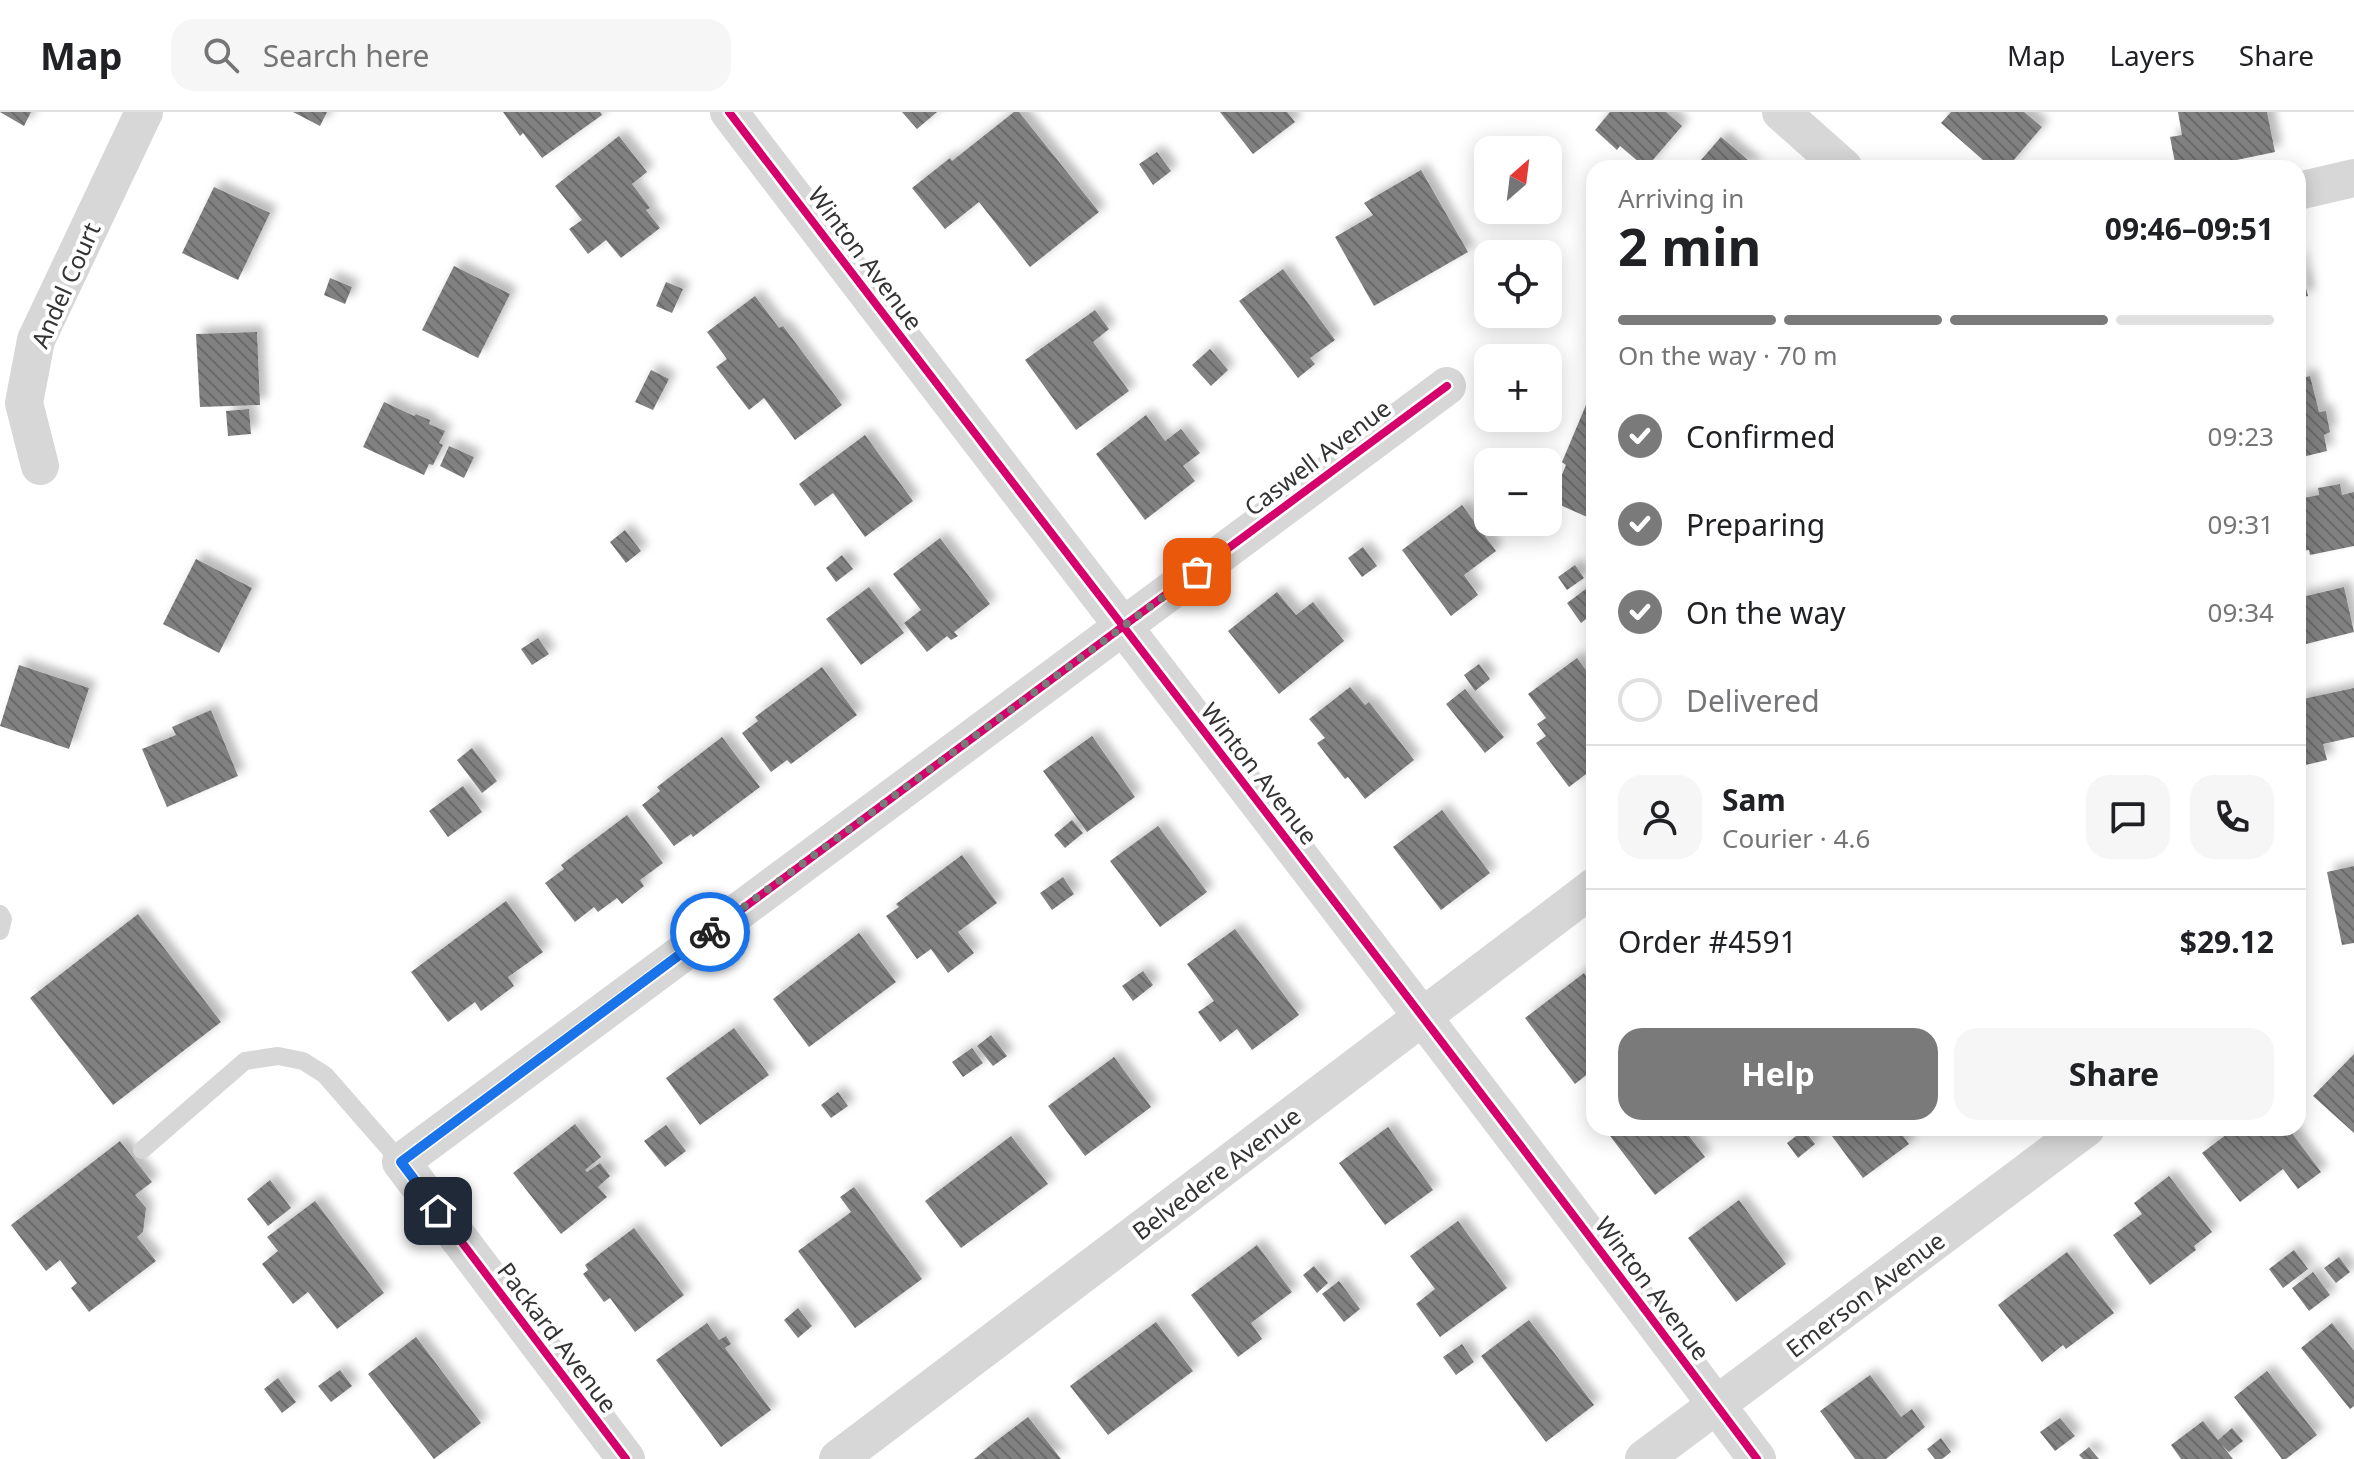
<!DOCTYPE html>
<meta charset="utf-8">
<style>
body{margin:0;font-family:"Noto Sans",sans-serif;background:#f6f6f6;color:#202124;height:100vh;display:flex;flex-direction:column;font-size:30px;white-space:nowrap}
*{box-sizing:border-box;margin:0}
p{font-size:26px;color:#757577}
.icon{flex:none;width:44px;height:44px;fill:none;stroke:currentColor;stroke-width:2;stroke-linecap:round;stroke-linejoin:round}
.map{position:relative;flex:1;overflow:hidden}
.panel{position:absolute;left:1586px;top:48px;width:720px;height:976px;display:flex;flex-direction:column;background:#fff;border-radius:24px;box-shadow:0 4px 20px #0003}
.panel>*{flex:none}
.needle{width:52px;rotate:28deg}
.buttons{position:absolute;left:1474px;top:24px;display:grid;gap:16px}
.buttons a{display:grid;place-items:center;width:88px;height:88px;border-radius:16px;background:#fff;box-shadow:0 4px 20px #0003;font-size:40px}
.pin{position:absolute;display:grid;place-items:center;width:68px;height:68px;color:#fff;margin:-34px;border-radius:16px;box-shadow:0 4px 12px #0006}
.courier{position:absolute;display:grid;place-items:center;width:80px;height:80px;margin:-40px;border:6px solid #1a73e8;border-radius:50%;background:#fff;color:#222;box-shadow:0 2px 10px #0007}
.headline em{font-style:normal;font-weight:700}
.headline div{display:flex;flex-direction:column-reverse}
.headline{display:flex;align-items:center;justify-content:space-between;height:136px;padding:0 32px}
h1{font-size:52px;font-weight:700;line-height:60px}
.bar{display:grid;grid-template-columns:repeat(4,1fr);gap:12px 8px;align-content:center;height:96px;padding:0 32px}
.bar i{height:10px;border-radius:6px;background:#e0e0e0}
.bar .selected{background:#7a7a7a}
.bar p{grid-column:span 4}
.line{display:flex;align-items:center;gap:20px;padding:0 32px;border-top:2px solid #e0e0e0}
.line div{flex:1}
.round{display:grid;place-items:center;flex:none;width:84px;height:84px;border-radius:24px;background:#f6f6f6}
ol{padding:0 32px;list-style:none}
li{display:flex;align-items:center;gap:24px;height:88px}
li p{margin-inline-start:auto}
li .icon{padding:8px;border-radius:50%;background:#7a7a7a;color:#fff;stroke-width:4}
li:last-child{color:#757577}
li i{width:44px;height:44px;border:4px solid #e0e0e0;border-radius:50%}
.button{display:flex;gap:16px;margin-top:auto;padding:16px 32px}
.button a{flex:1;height:92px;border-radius:24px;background:#7a7a7a;color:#fff;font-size:32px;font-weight:700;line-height:92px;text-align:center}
.button a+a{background:#f6f6f6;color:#202124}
header{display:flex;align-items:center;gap:48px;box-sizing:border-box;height:112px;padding:0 40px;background:#fff;border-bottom:2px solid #e0e0e0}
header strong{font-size:38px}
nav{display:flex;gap:44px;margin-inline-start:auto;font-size:28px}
.search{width:560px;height:72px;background:#f6f6f6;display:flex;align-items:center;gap:20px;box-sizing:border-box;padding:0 28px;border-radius:24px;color:#757577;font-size:30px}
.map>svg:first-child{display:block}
.building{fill:url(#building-back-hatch);filter:url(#shadow)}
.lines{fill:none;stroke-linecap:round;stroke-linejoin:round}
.lane{stroke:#d7d7d7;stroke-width:18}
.street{stroke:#d7d7d7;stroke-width:38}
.cycleway-casing{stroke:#fff;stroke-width:13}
.cycleway{stroke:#d6006c;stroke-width:8}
.done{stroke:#7a7a7a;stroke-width:8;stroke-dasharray:0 14.4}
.route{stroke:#1a73e8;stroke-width:10}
.labels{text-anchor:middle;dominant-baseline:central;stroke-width:8;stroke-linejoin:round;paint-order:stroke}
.street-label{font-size:24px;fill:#333;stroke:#fff}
</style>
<header>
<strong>Map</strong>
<div class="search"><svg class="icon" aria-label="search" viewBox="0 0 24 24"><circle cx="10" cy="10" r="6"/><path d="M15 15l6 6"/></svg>Search here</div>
<nav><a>Map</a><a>Layers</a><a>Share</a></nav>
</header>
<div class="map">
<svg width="2354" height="1347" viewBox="0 0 2354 1347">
<defs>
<pattern id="building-back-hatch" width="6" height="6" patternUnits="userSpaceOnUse" patternTransform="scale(2)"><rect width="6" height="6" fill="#818181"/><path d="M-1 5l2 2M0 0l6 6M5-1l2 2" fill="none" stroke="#6a6a6a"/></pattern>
<filter id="shadow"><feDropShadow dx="7" dy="-7" stdDeviation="4" flood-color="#0004"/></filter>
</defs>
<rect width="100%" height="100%" fill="#fff"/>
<path class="building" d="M0 0H31L24 14Z
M293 0H327L320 14Z
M503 0H600L602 3 542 46 523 21 520 24Z
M902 0H937L917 17Z
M1014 0H1019L1099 100 1030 155 979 90 945 117 912 76 950 46 952 49Z
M1220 0H1287L1295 10 1253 42Z
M1610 0H1666L1682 14 1646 56 1620 34 1617 38 1595 18Z
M1951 0H2024L2042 15 2007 56H1992L1941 11Z
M2178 0H2267L2275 40 2198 56H2176L2170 25 2182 23Z
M619 24 647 60 632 72 650 96 646 98 660 116 621 146 606 128 588 142 569 117 582 108 555 74Z
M1721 25 1740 41 1757 56H1694Z
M1157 40 1171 59 1153 73 1139 52Z
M1421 58 1468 140 1374 194 1335 125 1373 103 1364 91Z
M214 75 270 101 238 168 182 141Z
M2298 142 2308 184 2298 186Z
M454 154 510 182 478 246 422 218Z
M1283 157 1335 228 1310 246 1315 252 1298 266 1239 189Z
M330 166 352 175 345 192 324 183Z
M666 170 683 177 672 201 656 194Z
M755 184 779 216 783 214 842 293 795 328 764 286 749 298 716 255 727 247 707 220Z
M1095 198 1109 217 1093 230 1129 279 1076 318 1025 248Z
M257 220 260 293 200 295 196 222Z
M1210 237 1228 258 1211 274 1192 253Z
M651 258 669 267 653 298 635 290Z
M2310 264 2319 300 2326 299 2327 305 2330 320 2324 323 2327 339 2298 346V267Z
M1594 274V408L1551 389 1566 353 1562 350Z
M384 290 414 304 416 302 430 308 429 312 445 319 439 331 443 333 433 353 429 352 424 363 363 335Z
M249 297 251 322 228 324 226 299Z
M1146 303 1165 329 1181 317 1200 341 1183 354 1195 369 1145 408 1096 342Z
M865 323 913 389 865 425 833 381 815 394 799 372Z
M449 334 474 345 464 366 440 354Z
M2340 372 2342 383 2354 380V434L2310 443 2309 438 2298 440V387L2319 383 2318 376Z
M1462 393 1496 439 1464 463 1478 483 1451 504 1402 438Z
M625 418 641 439 626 451 610 430Z
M940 426 990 492 954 520 958 524 951 528 947 524 927 540 904 511 921 498 893 462Z
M1363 435 1377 454 1362 465 1348 446Z
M842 443 853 457 836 470 826 456Z
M196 447 252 476 219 541 163 512Z
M1575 453 1584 466 1567 478 1558 465Z
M1594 471V501L1581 511 1567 491Z
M869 475 904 521 861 553 826 507Z
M2344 475 2354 520 2298 534V486Z
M1277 480 1296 503 1313 490 1344 529 1279 582 1228 519Z
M538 526 549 542 532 553 521 537Z
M1577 546 1594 569V656L1569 675 1536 631 1546 624 1537 612 1546 606 1528 582Z
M1479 552 1490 567 1475 579 1464 563Z
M19 553 89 576 69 637 0 614Z
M822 555 857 603 791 652 787 648 771 660 742 621 758 609 755 605Z
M1350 575 1365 593 1369 590 1414 648 1365 687 1348 665 1345 667 1317 631 1325 626 1309 607Z
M2354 576V625L2323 632 2327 648 2301 654 2298 639V588Z
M1465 577 1504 625 1485 641 1446 592Z
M211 598 238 664 167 695 142 637 176 623 172 615Z
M1092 624 1135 685 1087 720 1043 659Z
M722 625 760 675 693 725 691 722 674 734 642 693 660 679 657 675Z
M472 636 497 669 482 681 457 648Z
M463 674 482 700 448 725 429 699Z
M1442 698 1490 761 1441 798 1393 735Z
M627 703 663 751 640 768 644 774 622 792 617 786 598 800 594 795 575 810 545 771 564 757 561 753Z
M1072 708 1083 721 1065 736 1054 723Z
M1158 714 1207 780 1160 815 1110 749Z
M962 743 997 791 958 820 974 841 948 861 931 837 917 847 886 804 899 795 896 792Z
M2354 754V831L2342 833 2327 760Z
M1063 765 1074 782 1052 798 1040 781Z
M506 789 543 840 508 865 514 874 502 883 481 899 475 890 448 910 411 860Z
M138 802 221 910 113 993 30 886Z
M1235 817 1299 903 1252 938 1237 917 1220 930 1198 900 1214 889 1187 852Z
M859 821 896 870 809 935 773 887Z
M1143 859 1153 873 1133 889 1122 874Z
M1584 861 1594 874V957L1575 972 1525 906Z
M734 916 769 963 700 1013 666 966Z
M991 923 1007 944 993 954 977 934Z
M972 936 983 951 963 965 952 950Z
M2354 942V1021L2313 984Z
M1114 945 1151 995 1085 1044 1048 994Z
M838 980 848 994 831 1006 821 993Z
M575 1012 601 1045 585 1058 587 1060 600 1051 610 1064 598 1075 607 1085 561 1122 513 1061Z
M666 1013 686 1039 665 1055 644 1029Z
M1388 1015 1433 1078 1385 1113 1339 1051Z
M1604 1016H1683L1705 1045 1655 1083Z
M1826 1016H1897L1909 1032 1863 1066Z
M2235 1016H2288L2321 1060 2298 1077 2283 1057 2240 1090 2202 1041Z
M1804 1018 1815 1032 1798 1046 1787 1031Z
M1011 1024 1048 1072 961 1136 925 1089Z
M120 1029 152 1070 135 1083 146 1096 143 1120 137 1125 156 1149 89 1200 71 1176 77 1171 60 1148 46 1159 11 1113Z
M2169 1064 2212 1120 2194 1134 2196 1138 2150 1173 2113 1123 2142 1102 2134 1091Z
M270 1068 291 1096 268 1114 247 1087Z
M854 1075 922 1167 855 1216 798 1139 851 1100 840 1085Z
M1739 1088 1786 1152 1736 1190 1688 1126Z
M315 1089 384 1181 337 1217 308 1180 293 1192 262 1152 278 1139 267 1125Z
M1458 1109 1507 1176 1440 1225 1416 1192 1435 1177 1410 1144Z
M634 1116 684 1183 635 1220 610 1186 604 1190 583 1162 588 1158 585 1153Z
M1257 1133 1292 1180 1251 1211 1262 1227 1238 1245 1191 1183Z
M2294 1138 2308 1157 2283 1176 2269 1157Z
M2067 1140 2114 1201 2066 1237 2063 1233 2042 1250 1998 1193Z
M2339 1145 2350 1160 2336 1171 2324 1156Z
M1314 1154 1328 1171 1317 1181 1303 1163Z
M2313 1160 2330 1183 2309 1199 2292 1176Z
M1339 1169 1360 1197 1344 1210 1322 1182Z
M798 1196 812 1214 798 1226 784 1208Z
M1529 1208 1594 1293 1546 1330 1481 1244Z
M1156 1210 1193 1259 1108 1323 1070 1274Z
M707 1211 719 1228 726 1224 731 1232 725 1236 771 1298 721 1335 656 1248Z
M2332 1211 2354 1239V1294L2350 1297 2301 1236Z
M416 1225 481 1311 434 1347 368 1262Z
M1462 1232 1474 1250 1456 1263 1443 1245Z
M340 1258 352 1274 331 1290 318 1274Z
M2267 1259 2317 1323 2286 1347H2282L2234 1285Z
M1870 1263 1901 1305 1912 1297 1925 1315 1886 1347H1855L1820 1299Z
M278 1266 296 1290 282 1301 264 1277Z
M1028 1305 1061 1347H974L991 1333Z
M2060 1306 2075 1324 2055 1339 2040 1320Z
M2203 1309 2218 1328 2232 1316 2243 1329 2229 1340 2220 1331 2233 1347H2181L2171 1333Z
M1941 1326 1951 1340 1942 1347H1935L1927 1337Z
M2089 1335 2099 1347H2083L2079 1343Z"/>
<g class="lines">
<path class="lane" d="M0 802 3 807 0 819
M142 1038 245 949 278 944 303 949 325 963 401 1050"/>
<path class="street" d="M729 0C1071 449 1419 895 1757 1347
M1781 0 1844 56
M2298 79 2354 66
M40 354 24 291 36 228 144 0
M626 1347 401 1050 1447 274
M838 1347 1594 775
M1644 1347 2086 1016"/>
<g class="cycleway-casing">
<path id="cycleway" d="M729 0C1071 449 1419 895 1757 1347
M626 1347 401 1050 1447 274"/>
</g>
<use href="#cycleway" class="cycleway"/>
</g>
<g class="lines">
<path class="done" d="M710 820 1197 460"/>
<path class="route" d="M438 1099 401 1050 710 820"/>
</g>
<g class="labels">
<g class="street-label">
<text transform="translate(866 146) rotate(53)">Winton Avenue</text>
<text transform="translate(65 173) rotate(-66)">Andel Court</text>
<text transform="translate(1317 345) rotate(-37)">Caswell Avenue</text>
<text transform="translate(1260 661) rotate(52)">Winton Avenue</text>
<text transform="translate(1216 1061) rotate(-37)">Belvedere Avenue</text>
<text transform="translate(1653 1176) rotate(53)">Winton Avenue</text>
<text transform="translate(1865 1182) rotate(-37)">Emerson Avenue</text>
<text transform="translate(558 1225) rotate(53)">Packard Avenue</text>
</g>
</g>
</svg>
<div class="buttons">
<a><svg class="needle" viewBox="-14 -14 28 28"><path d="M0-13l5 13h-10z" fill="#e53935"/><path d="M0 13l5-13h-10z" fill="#757577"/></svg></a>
<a><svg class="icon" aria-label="locate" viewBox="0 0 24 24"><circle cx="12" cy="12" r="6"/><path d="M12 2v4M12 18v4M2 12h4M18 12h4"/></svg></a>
<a>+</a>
<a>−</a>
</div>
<div class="pin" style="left:1197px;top:460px;background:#ea580c"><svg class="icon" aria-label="bag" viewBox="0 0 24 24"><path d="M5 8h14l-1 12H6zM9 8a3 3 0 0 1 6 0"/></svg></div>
<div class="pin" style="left:438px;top:1099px;background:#1f2937"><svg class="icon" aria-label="home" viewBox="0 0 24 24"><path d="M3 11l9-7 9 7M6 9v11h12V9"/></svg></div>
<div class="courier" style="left:710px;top:820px"><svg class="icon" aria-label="bike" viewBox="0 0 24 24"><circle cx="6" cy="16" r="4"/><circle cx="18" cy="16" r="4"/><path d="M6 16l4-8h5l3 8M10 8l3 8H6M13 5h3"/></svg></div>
<section class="panel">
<div class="headline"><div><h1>2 min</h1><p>Arriving in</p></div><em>09:46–09:51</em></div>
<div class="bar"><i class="selected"></i><i class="selected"></i><i class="selected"></i><i></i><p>On the way · 70 m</p></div>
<ol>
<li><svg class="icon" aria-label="check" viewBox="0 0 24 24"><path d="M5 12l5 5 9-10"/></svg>Confirmed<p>09:23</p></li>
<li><svg class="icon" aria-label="check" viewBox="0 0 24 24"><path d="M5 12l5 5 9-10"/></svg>Preparing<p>09:31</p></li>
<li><svg class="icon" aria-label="check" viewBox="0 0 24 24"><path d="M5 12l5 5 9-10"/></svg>On the way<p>09:34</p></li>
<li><i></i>Delivered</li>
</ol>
<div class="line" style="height:144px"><a class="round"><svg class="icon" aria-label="person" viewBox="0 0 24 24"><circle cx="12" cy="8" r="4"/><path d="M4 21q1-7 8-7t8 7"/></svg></a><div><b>Sam</b><p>Courier · 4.6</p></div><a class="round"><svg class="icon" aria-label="chat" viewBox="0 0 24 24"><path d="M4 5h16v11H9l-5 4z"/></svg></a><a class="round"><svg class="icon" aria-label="phone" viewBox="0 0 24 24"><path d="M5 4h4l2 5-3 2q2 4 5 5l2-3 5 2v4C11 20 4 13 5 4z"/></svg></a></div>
<div class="line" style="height:104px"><div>Order #4591</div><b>$29.12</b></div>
<div class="button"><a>Help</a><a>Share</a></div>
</section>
</div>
